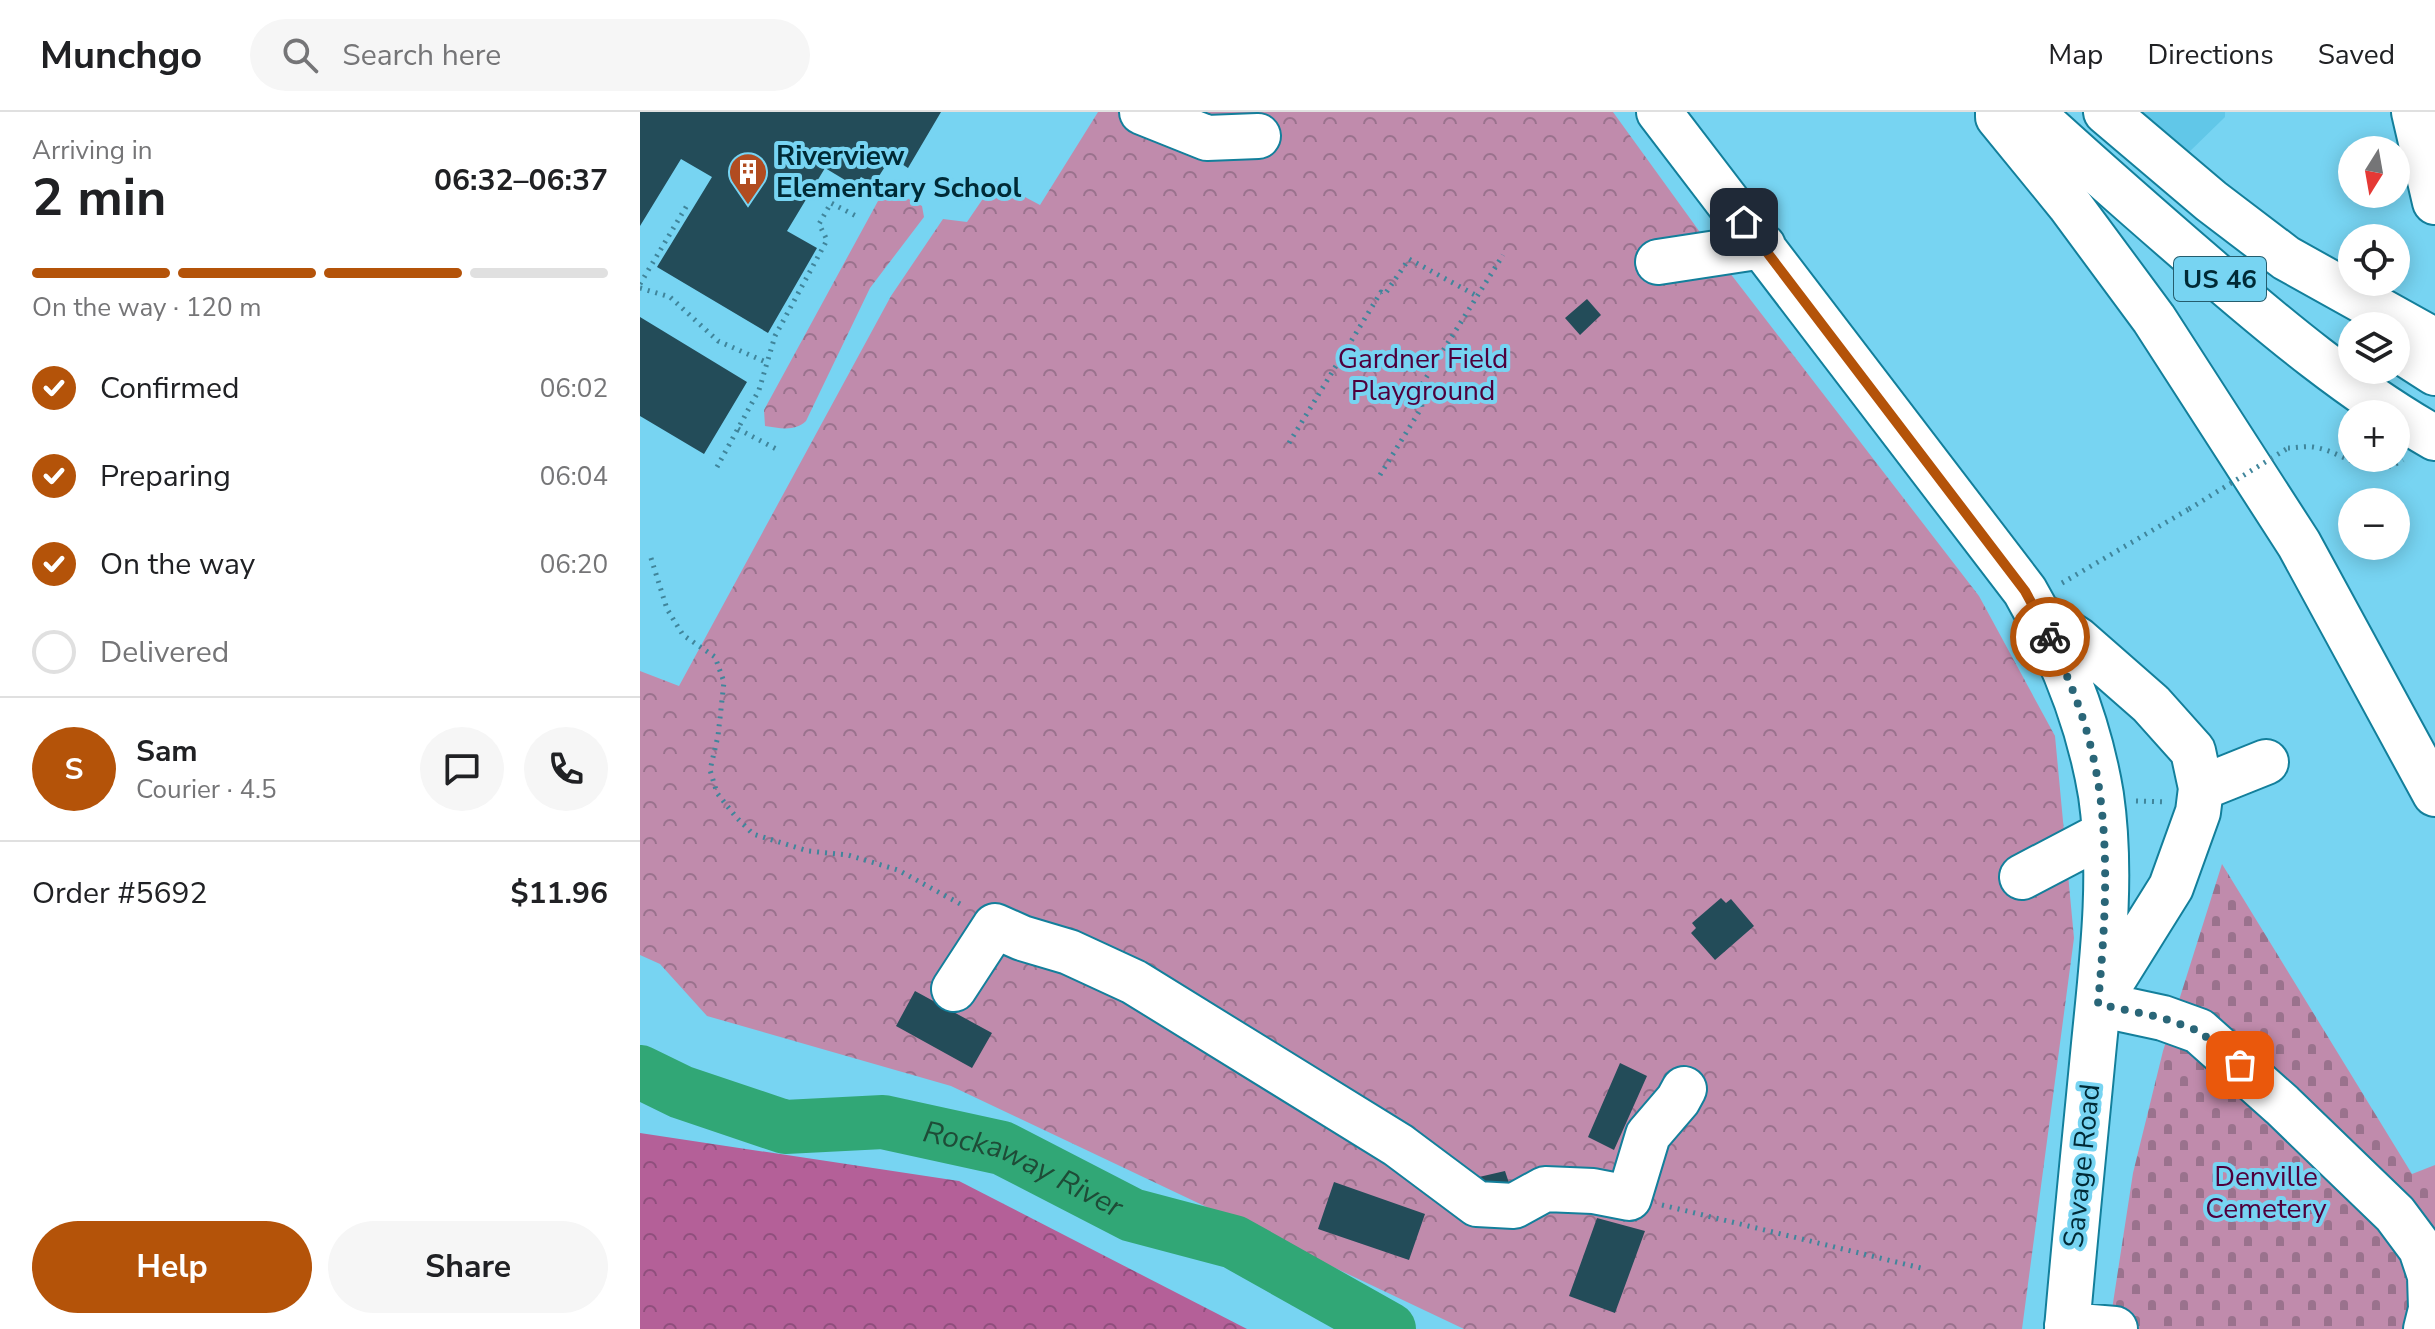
<!DOCTYPE html>
<meta charset="utf-8">
<style>
body{margin:0;font-family:"Nunito Sans",sans-serif;background:#f6f6f6;color:#202124;height:100vh;display:flex;flex-direction:column;font-size:30px;white-space:nowrap}
*{box-sizing:border-box;margin:0}
p{font-size:26px;color:#757577}
.icon{flex:none;width:44px;height:44px;fill:none;stroke:currentColor;stroke-width:2;stroke-linecap:round;stroke-linejoin:round}
.map{position:relative;flex:1;overflow:hidden}
.details{display:flex;flex-direction:column;background:#fff;width:640px}
.details>*{flex:none}
.needle{width:52px;rotate:191deg}
.fabs{position:absolute;left:1698px;top:24px;display:grid;gap:16px}
.fabs a{display:grid;place-items:center;width:72px;height:72px;border-radius:50%;background:#fff;box-shadow:0 4px 20px #0003;font-size:40px}
.pin{position:absolute;display:grid;place-items:center;width:68px;height:68px;color:#fff;margin:-34px;border-radius:16px;box-shadow:0 4px 12px #0006}
.courier{position:absolute;display:grid;place-items:center;width:80px;height:80px;margin:-40px;border:6px solid #b45309;border-radius:50%;background:#fff;color:#222;box-shadow:0 2px 10px #0007}
.head em{font-style:normal;font-weight:700}
.head div{display:flex;flex-direction:column-reverse}
.head{display:flex;align-items:center;justify-content:space-between;height:136px;padding:0 32px}
h1{font-size:52px;font-weight:700;line-height:60px}
.bar{display:grid;grid-template-columns:repeat(4,1fr);gap:12px 8px;align-content:center;height:96px;padding:0 32px}
.bar i{height:10px;border-radius:6px;background:#e0e0e0}
.bar .active{background:#b45309}
.bar p{grid-column:span 4}
.line{display:flex;align-items:center;gap:20px;padding:0 32px;border-top:2px solid #e0e0e0}
.line div{flex:1}
.round{display:grid;place-items:center;flex:none;width:84px;height:84px;border-radius:42px;background:#f6f6f6}
ol{padding:0 32px;list-style:none}
li{display:flex;align-items:center;gap:24px;height:88px}
li p{margin-inline-start:auto}
li .icon{padding:8px;border-radius:50%;background:#b45309;color:#fff;stroke-width:4}
li:last-child{color:#757577}
li i{width:44px;height:44px;border:4px solid #e0e0e0;border-radius:50%}
.primary-button{display:flex;gap:16px;margin-top:auto;padding:16px 32px}
.primary-button a{flex:1;height:92px;border-radius:48px;background:#b45309;color:#fff;font-size:32px;font-weight:700;line-height:92px;text-align:center}
.primary-button a+a{background:#f6f6f6;color:#202124}
header{display:flex;align-items:center;gap:48px;box-sizing:border-box;height:112px;padding:0 40px;background:#fff;border-bottom:2px solid #e0e0e0}
header strong{font-size:38px}
nav{display:flex;gap:44px;margin-inline-start:auto;font-size:28px}
.search{width:560px;height:72px;background:#f6f6f6;display:flex;align-items:center;gap:20px;box-sizing:border-box;padding:0 28px;border-radius:44px;color:#757577;font-size:30px}
main{display:flex;flex:1;min-height:0}
.map>svg:first-child{display:block}
.built{fill:#61c7e8}
.forest{fill:url(#forest-crowns)}
.cemetery{fill:url(#cemetery-stones)}
.park{fill:url(#park-crowns)}
.lines{fill:none;stroke-linecap:round;stroke-linejoin:round}
.river{stroke:#31a776;stroke-width:54}
.building{fill:#234c59}
.minor-casing{stroke:#137f9b;stroke-width:48}
.major-casing{stroke:#137f9b;stroke-width:48}
.highway-casing{stroke:#137f9b;stroke-width:48}
.path{stroke:#40859b;stroke-width:5;stroke-dasharray:2 6;stroke-linecap:butt}
.minor{stroke:#fff;stroke-width:44}
.major{stroke:#fff;stroke-width:44}
.highway{stroke:#fff;stroke-width:44}
.path-bridge{stroke:#40859b;stroke-width:5;stroke-dasharray:2 6;stroke-linecap:butt}
.done{stroke:#2a6678;stroke-width:8;stroke-dasharray:0 14.4}
.route{stroke:#b45309;stroke-width:10}
.labels{text-anchor:middle;dominant-baseline:central;stroke-width:8;stroke-linejoin:round;paint-order:stroke}
.shield{fill:#77d4f2;stroke:#245d6e;stroke-width:2}
.shield-label{font-size:26px;font-weight:bold;fill:#002a36}
.poi-label{font-size:28px;font-weight:bold;fill:#002a36;stroke:#77d4f2;text-anchor:start}
.park-label{font-size:28px;fill:#4f003c;stroke:#77d4f2}
.street-label{font-size:28px;fill:#002a36;stroke:#77d4f2}
.water-label{font-size:30px;font-style:italic;fill:#1e4c37;stroke:#77d4f2}
</style>
<header>
<strong>Munchgo</strong>
<div class="search"><svg class="icon" aria-label="search" viewBox="0 0 24 24"><circle cx="10" cy="10" r="6"/><path d="M15 15l6 6"/></svg>Search here</div>
<nav><a>Map</a><a>Directions</a><a>Saved</a></nav>
</header>
<main>
<section class="details">
<div class="head"><div><h1>2 min</h1><p>Arriving in</p></div><em>06:32–06:37</em></div>
<div class="bar"><i class="active"></i><i class="active"></i><i class="active"></i><i></i><p>On the way · 120 m</p></div>
<ol>
<li><svg class="icon" aria-label="check" viewBox="0 0 24 24"><path d="M5 12l5 5 9-10"/></svg>Confirmed<p>06:02</p></li>
<li><svg class="icon" aria-label="check" viewBox="0 0 24 24"><path d="M5 12l5 5 9-10"/></svg>Preparing<p>06:04</p></li>
<li><svg class="icon" aria-label="check" viewBox="0 0 24 24"><path d="M5 12l5 5 9-10"/></svg>On the way<p>06:20</p></li>
<li><i></i>Delivered</li>
</ol>
<div class="line" style="height:144px"><b class="round" style="background:#b45309;color:#fff">S</b><div><b>Sam</b><p>Courier · 4.5</p></div><a class="round"><svg class="icon" aria-label="chat" viewBox="0 0 24 24"><path d="M4 5h16v11H9l-5 4z"/></svg></a><a class="round"><svg class="icon" aria-label="phone" viewBox="0 0 24 24"><path d="M5 4h4l2 5-3 2q2 4 5 5l2-3 5 2v4C11 20 4 13 5 4z"/></svg></a></div>
<div class="line" style="height:104px"><div>Order #5692</div><b>$11.96</b></div>
<div class="primary-button"><a>Help</a><a>Share</a></div>
</section>
<div class="map">
<svg width="1795" height="1217" viewBox="0 0 1795 1217">
<defs>
<pattern id="forest-crowns" width="20" height="18" patternUnits="userSpaceOnUse" patternTransform="scale(2)"><rect width="20" height="18" fill="#b46098"/><path d="M2 6a3 3 0 1 1 6 0M12 15a3 3 0 1 1 6 0" fill="none" stroke="#904f7d"/></pattern>
<pattern id="cemetery-stones" width="16" height="16" patternUnits="userSpaceOnUse" patternTransform="scale(2)"><rect width="16" height="16" fill="#c08bac"/><path d="M2 7V4a2 2 0 0 1 4 0v3zM10 15v-3a2 2 0 0 1 4 0v3z" fill="#9a728d"/></pattern>
<pattern id="park-crowns" width="20" height="18" patternUnits="userSpaceOnUse" patternTransform="scale(2)"><rect width="20" height="18" fill="#c08bac"/><path d="M2 6a3 3 0 1 1 6 0M12 15a3 3 0 1 1 6 0" fill="none" stroke="#9a728d"/></pattern>
</defs>
<rect width="100%" height="100%" fill="#77d4f2"/>
<path class="built" d="M1498 0H1585V5L1545 44Z"/>
<path class="forest" d="M0 1021 319 1069 607 1217H0Z"/>
<path class="cemetery" d="M1582 752 1772 1062 1795 1053V1217H1469L1493 1061 1523 939Z"/>
<path class="park" d="M458 0H973L1083 152 1339 484 1415 624 1434 826 1382 1217H824L311 974 67 904 20 852 0 843V559L39 574 251 184 303 107 327 110 355 69 400 93Z
M259 82 282 94 284 105 230 176 166 309C155 320 139 316 125 314L124 298 238 89Z"/>
<g class="lines">
<path class="river" id="s1" d="M0 960 41 980 145 1015 243 1010 362 1036 492 1103 594 1130 749 1217"/>
</g>
<path class="building" d="M0 0H301L268 56 251 45 234 72 221 65 215 74 185 56 147 119 177 136 128 221 17 155 72 65 41 47 0 114Z
M947 187 961 203 940 223 925 206Z
M0 205 107 270 64 342 0 304Z
M1081 786 1086 791 1091 787 1114 814 1075 848 1051 821 1056 816 1052 811Z
M275 879 352 921 332 956 256 914Z
M980 951 1007 964 974 1038 948 1025Z
M865 1059 872 1080 845 1087 839 1065Z
M694 1070 785 1102 769 1148 678 1117Z
M957 1106 1005 1119 975 1201 929 1184Z"/>
<g class="lines">
<g class="minor-casing">
<path id="minor" d="M502 0 567 26 618 24
M1019 0 1385 479C1422 543 1449 610 1461 683 1473 765 1462 851 1454 932 1445 1027 1435 1122 1427 1217
M1018 150 1123 134
M1401 504 1438 528 1511 592 1553 639 1561 676 1558 700 1531 775 1458 892 1523 906 1559 919 1642 993 1755 1102 1781 1137 1790 1164 1791 1197 1786 1217
M1561 676 1626 650
M1382 765 1464 722
M314 877 355 814 382 826 429 840 494 870 758 1033 837 1092 874 1094 905 1077 953 1079 989 1086 1008 1023 1038 988 1044 977
M1427 1213 1475 1217"/>
</g>
<g class="major-casing">
<path id="major" d="M1391 0C1448 52 1506 103 1565 154 1637 216 1712 279 1795 326
M1756 236 1795 261"/>
</g>
<g class="highway-casing">
<path id="highway" d="M1358 0V5L1429 92 1514 207 1659 432 1795 682
M1466 0 1571 89 1646 146 1795 229
M1774 0 1795 90"/>
</g>
<path class="path" d="M0 172 49 90
M0 176 30 185 78 229 128 251
M737 275 748 282 779 277
M98 317 140 339
M649 331 741 180 745 182 769 147 837 184
M1648 336C1656 336 1665 334 1673 335 1707 340 1728 370 1763 348
M77 355 119 278 135 224 187 128 179 112 191 91 216 104
M740 363 782 295 779 277 863 143
M11 446 27 497 43 523 75 545 84 570 78 624 70 658 77 681 96 705 113 722 168 739 208 743 258 758 324 794
M1422 471 1549 397
M1496 689 1526 690
M1022 1093 1285 1157"/>
<use href="#minor" class="minor"/>
<use href="#major" class="major"/>
<use href="#highway" class="highway"/>
<path class="path-bridge" d="M1549 397 1648 336"/>
</g>
<g class="lines">
<path class="done" d="M1410 525C1425 559 1440 592 1449 628 1472 713 1466 805 1458 892L1523 906 1559 919 1600 953"/>
<path class="route" d="M1104 110 1385 479 1410 525"/>
</g>
<defs>
<g id="building-pin" transform="scale(2)"><path d="M0 17L-7.5 6A9.5 9.5 0 1 1 7.5 6Z" fill="#b14c20" stroke="#77d4f2"/><path d="M-4-6H4V6H1V3H-1V6H-4ZM-2.5-4.3h1.7v1.8h-1.7ZM.8-4.3h1.7v1.8H.8ZM-2.5-1h1.7V.8h-1.7ZM.8-1h1.7V.8H.8Z" fill="#fff"/></g>
</defs>
<g fill-rule="evenodd">
<use href="#building-pin" x="108" y="60"/>
</g>
<g class="labels">
<rect class="shield" x="1534" y="145" width="92" height="44" rx="6"/>
<g class="shield-label">
<text x="1580" y="167">US 46</text>
</g>
<g class="poi-label">
<text x="136" y="44">Riverview<tspan x="136" dy="32">Elementary School</tspan></text>
</g>
<g class="park-label">
<text x="783" y="247">Gardner Field<tspan x="783" dy="32">Playground</tspan></text>
<text x="1626" y="1065">Denville<tspan x="1626" dy="32">Cemetery</tspan></text>
</g>
<g class="street-label">
<text transform="translate(1442 1054) rotate(-84)">Savage Road</text>
</g>
<g class="water-label">
<text stroke="none"><textPath href="#s1" startOffset="402">Rockaway River</textPath></text>
</g>
</g>
</svg>
<div class="fabs">
<a><svg class="needle" viewBox="-14 -14 28 28"><path d="M0-13l5 13h-10z" fill="#e53935"/><path d="M0 13l5-13h-10z" fill="#757577"/></svg></a>
<a><svg class="icon" aria-label="locate" viewBox="0 0 24 24"><circle cx="12" cy="12" r="6"/><path d="M12 2v4M12 18v4M2 12h4M18 12h4"/></svg></a>
<a><svg class="icon" aria-label="layers" viewBox="0 0 24 24"><path d="M12 4l9 5-9 5-9-5zM3 14l9 5 9-5"/></svg></a>
<a>+</a>
<a>−</a>
</div>
<div class="pin" style="left:1600px;top:953px;background:#ea580c"><svg class="icon" aria-label="bag" viewBox="0 0 24 24"><path d="M5 8h14l-1 12H6zM9 8a3 3 0 0 1 6 0"/></svg></div>
<div class="pin" style="left:1104px;top:110px;background:#1f2937"><svg class="icon" aria-label="home" viewBox="0 0 24 24"><path d="M3 11l9-7 9 7M6 9v11h12V9"/></svg></div>
<div class="courier" style="left:1410px;top:525px"><svg class="icon" aria-label="bike" viewBox="0 0 24 24"><circle cx="6" cy="16" r="4"/><circle cx="18" cy="16" r="4"/><path d="M6 16l4-8h5l3 8M10 8l3 8H6M13 5h3"/></svg></div>
</div>
</main>
